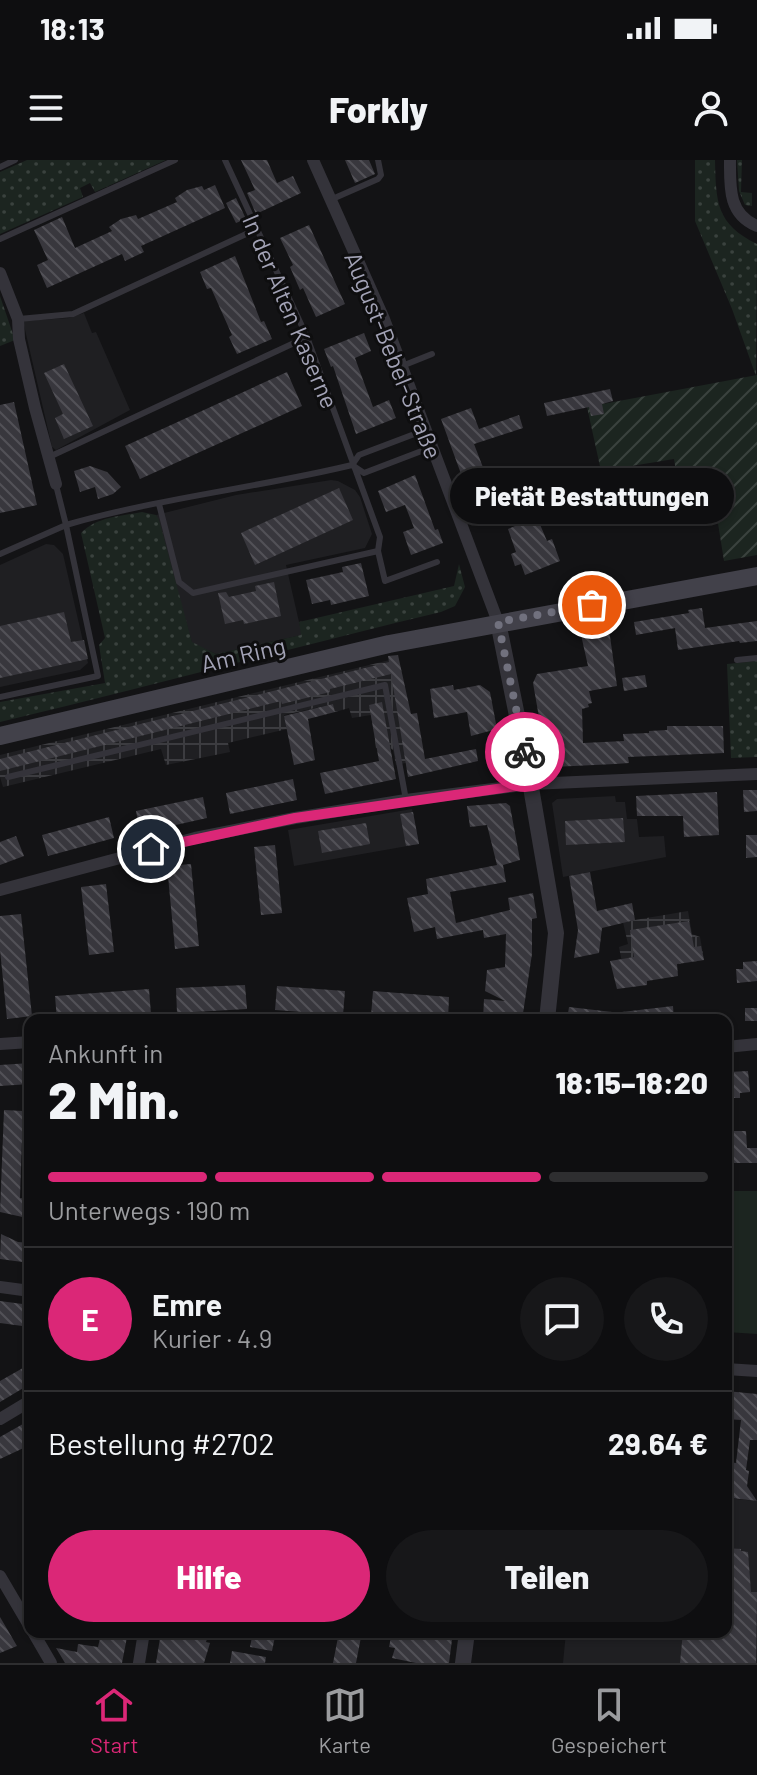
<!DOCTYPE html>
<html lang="de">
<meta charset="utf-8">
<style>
body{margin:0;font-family:Barlow,sans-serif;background:#171719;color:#f1f3f6;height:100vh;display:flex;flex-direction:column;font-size:30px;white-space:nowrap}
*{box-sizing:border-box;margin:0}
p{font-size:26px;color:#9b9c9f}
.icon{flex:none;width:44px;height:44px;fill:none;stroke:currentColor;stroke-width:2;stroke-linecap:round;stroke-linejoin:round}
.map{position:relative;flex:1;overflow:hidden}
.drawer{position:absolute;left:24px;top:854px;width:708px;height:624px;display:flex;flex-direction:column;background:#0e0e10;border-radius:16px;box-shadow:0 2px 6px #0004,0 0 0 2px #2e2e30}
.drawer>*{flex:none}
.pin{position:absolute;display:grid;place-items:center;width:68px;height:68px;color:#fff;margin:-34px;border:4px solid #fff;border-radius:50%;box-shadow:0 2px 8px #0007}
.courier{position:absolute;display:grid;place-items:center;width:80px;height:80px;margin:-40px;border:6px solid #db2777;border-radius:50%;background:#fff;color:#222;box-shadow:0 2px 10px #0007}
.bubble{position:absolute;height:56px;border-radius:28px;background:#0e0e10;box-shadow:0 2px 6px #0004,0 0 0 2px #2e2e30;font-size:26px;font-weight:800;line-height:56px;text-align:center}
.headline em{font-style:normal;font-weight:800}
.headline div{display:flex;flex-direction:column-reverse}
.headline{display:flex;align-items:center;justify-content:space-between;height:136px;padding:0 24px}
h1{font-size:52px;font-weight:800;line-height:60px}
.bar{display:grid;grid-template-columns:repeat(4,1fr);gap:12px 8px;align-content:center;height:96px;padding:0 24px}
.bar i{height:10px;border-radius:6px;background:#2e2e30}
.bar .active{background:#db2777}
.bar p{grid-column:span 4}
.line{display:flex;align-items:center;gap:20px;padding:0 24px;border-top:2px solid #2e2e30}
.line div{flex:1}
.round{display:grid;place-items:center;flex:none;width:84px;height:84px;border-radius:42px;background:#171719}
.cta{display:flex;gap:16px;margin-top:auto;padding:16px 24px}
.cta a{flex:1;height:92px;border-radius:48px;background:#db2777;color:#fff;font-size:32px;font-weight:800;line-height:92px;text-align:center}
.cta a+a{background:#171719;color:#f1f3f6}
.status{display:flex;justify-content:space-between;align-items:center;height:56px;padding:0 40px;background:#0e0e10;direction:ltr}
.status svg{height:22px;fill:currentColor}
header{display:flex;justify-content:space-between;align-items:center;height:104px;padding:0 24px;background:#0e0e10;font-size:36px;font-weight:800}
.tab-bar{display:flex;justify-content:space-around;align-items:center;height:112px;border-top:2px solid #2e2e30;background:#0e0e10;font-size:22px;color:#9b9c9f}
.tab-bar a{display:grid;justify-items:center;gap:4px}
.tab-bar .active{color:#db2777}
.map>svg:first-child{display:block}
.built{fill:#1f1f22}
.industrial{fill:url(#industrial-grid)}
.grass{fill:url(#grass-dots)}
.park{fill:#1c2520}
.garden{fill:url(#garden-furrows)}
.building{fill:url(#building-back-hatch)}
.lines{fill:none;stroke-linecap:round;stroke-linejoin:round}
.service{stroke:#34333a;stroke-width:6}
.minor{stroke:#34333a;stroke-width:12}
.tertiary{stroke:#34333a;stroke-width:16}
.secondary{stroke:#42414a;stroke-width:18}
.done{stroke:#71717e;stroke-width:8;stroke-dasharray:0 14.4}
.route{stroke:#db2777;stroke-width:10}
.labels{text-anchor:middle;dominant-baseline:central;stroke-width:6;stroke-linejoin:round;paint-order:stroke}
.street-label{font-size:24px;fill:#a3a3b6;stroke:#0e0e0f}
</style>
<div class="status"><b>18:13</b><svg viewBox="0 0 49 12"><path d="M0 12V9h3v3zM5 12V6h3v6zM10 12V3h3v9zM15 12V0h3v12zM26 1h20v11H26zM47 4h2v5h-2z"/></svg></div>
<header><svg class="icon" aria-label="menu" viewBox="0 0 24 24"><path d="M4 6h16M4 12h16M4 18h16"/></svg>Forkly<svg class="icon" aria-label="person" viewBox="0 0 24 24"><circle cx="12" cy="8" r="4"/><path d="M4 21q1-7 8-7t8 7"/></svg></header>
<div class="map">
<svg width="757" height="1503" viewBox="0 0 757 1503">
<defs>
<pattern id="industrial-grid" width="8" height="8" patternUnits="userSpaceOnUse" patternTransform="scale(2)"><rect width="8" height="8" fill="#1f1f22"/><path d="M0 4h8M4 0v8" fill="none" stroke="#3c3c40"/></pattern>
<pattern id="grass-dots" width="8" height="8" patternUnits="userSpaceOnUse" patternTransform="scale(2)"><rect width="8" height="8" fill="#1c2520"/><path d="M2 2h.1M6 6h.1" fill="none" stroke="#3a423e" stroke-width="1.8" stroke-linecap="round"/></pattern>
<pattern id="garden-furrows" width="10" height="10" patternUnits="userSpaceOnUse" patternTransform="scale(2)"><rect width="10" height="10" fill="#1c2520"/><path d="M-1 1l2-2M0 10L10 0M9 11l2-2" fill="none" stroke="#3a423e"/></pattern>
<pattern id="building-back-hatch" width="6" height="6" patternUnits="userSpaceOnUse" patternTransform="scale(2)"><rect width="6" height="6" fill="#38373d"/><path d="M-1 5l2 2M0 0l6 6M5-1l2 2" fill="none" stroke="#525157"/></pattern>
</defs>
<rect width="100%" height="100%" fill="#131315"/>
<path class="built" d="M84 153 92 173 96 172 130 250 56 290 52 287 23 161 69 158Z
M331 320 338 321 355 330 360 337 372 374 365 388 286 405 302 475 216 494 192 483 156 355 236 335Z
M46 384 54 385 63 394 88 503 80 510 0 527V405Z
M615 636 616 642H625L627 659H637L639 677 664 676 666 697 563 717 552 643 557 639Z
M412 649 419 684 294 706 288 670Z
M726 1338 757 1341V1503H563L566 1472H726Z"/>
<path class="industrial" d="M398 498 419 600 396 605 393 590 388 586 376 588 371 555 352 558 349 548 335 552 333 544 284 555 287 569 228 583 230 592 166 605 161 589 3 627 0 617V595Z
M688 751 692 774 700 777 704 800 624 813 619 787 628 784 623 762Z"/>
<path class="grass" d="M27 0H166L95 32 90 23 80 28 83 37 0 74V12Z
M695 0H715C716 42 716 64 757 84L756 216 732 149 695 61Z
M737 0H742L741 32 752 33V46L745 45 739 31Z
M0 136 15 180 0 186Z
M142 352 156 355 159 360 192 482 216 494 301 475 299 462 454 426 459 404 465 427 455 446 441 452C294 487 148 527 0 562V542L105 523 99 485 105 478 81 373C96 357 121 356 142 352Z
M757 501V597L731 598 727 504Z"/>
<path class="park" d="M726 1031H757V1174L726 1172Z"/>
<path class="garden" d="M757 215V395L724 401 713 332 680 336 674 299 601 311 587 247Z"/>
<path class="building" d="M241 0H267L277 23 293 16 301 33 256 54 247 33 255 30Z
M345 0H369L375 14 355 23Z
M215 25 225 48 141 86 144 92 125 101 122 94 47 128 37 105 48 100 34 70 62 57 75 88 112 71 109 67 121 59 136 55 138 59 177 42 175 38 187 30 202 26 204 30Z
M236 38 246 59 236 63 226 43Z
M309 65 345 144 316 157 303 128 300 130 290 107 293 105 280 78Z
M235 96 261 162 264 161 272 179 237 194 229 177 232 175 211 128 207 129 200 112Z
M364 173 371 191 355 198 373 247 389 240 396 258 356 274 333 206 331 207 324 189Z
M64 204 93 266 64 279 55 258 63 254 44 213Z
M287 212 302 246 140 319 125 286Z
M610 229 613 241 602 244 604 254 591 256 589 247 547 256 544 243Z
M14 242 37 345 0 353V245Z
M471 248 479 269 519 255 523 268 474 284 494 336 472 344 441 259Z
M90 306 107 312 121 327 113 334 98 339 95 327 80 332 74 311Z
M636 310 640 328 629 330 625 313Z
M415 315 435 370 438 369 443 383 411 395 403 372 414 368 405 345 386 352 378 331Z
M339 328 353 360 255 405 241 373Z
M533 348 547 381 552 379 560 401 525 415 521 404 515 406 511 394 516 392 508 369 515 366 511 356Z
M361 403 369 436 331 445 330 440 312 444 306 420 343 412 342 407Z
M274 422 281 456 244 464 243 460 225 464 218 433 226 432 229 437 256 431 255 426Z
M702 448 705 468 757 461V481L740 483 739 481 678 490 675 468 636 475 634 462 689 453 688 450Z
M64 452 71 482 84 480 88 499 0 518V466Z
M608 462 617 526 589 531 592 543 588 544 589 547 582 549 583 583 624 581 623 574 649 573V571L667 570V566H723L724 593 628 597 629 603 615 604 553 607 547 603 533 523 537 514 588 506 579 466Z
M398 495 411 554 417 553 425 599 476 589 478 601 408 617 391 514 330 529V532L282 544 281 541 0 611V599L389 502 388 496Z
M645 515 647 527 624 531 622 518Z
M453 525 454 530 480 525 490 532 497 569 471 576 467 552 434 558 430 529Z
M382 542 396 619 325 634 320 613 379 601 369 545Z
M333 544 335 552 308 559 315 600 294 605 284 556Z
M293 619 297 640 230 654 226 633Z
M743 630H757V651L744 652Z
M717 632 719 675 684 677 683 656H637L636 636Z
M203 637 207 658 140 673 136 651Z
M506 643 510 646 520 700 503 705 506 722 450 732 456 763 510 750 508 738 533 733 537 758 532 759V794L522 860H483L484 839 505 841 485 831 487 810 505 807 506 774 484 778 483 770 437 779 435 767 414 772 407 738 428 734 426 719 497 705 487 665 470 667 467 646Z
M413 652 419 684 406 686 400 654Z
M109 657 114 678 48 696 42 675Z
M623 658 625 682 566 685 565 661Z
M366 663 370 684 322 693 318 671Z
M746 675H757V697L746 698Z
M16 676 24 696 0 705V682Z
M275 685 282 753 261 755 254 687Z
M191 704 199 786 175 789 167 706Z
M590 712 597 751 632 743 635 760 602 768 599 793 574 798 578 770 569 716Z
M106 724 114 792 89 795 81 727Z
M21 754 32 856 7 859 0 790V756Z
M689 761 694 787 701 786 704 800 677 804 678 816 647 821V825L617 829 610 801 634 797 630 770Z
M757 801V821L737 823 736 809H743V802Z
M245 825 247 849 177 853 176 828Z
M277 826 345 831 343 855 275 850Z
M149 829 151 854 57 860 55 836Z
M373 831 449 837 448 860 371 856Z
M673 846 674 860H623L622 852Z
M569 847 612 852V860H567Z
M745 848H757V861H745Z
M30 903V924L0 926V905Z
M748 911 750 932 740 933V938H726V917H729V912Z
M4 950 23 951 20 1038 29 1039 27 1058 0 1052Z
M726 971H746L747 988H757V1003H726Z
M1 1074 18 1082 30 1083V1103L0 1099Z
M0 1141 30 1145V1167L0 1163Z
M30 1204V1224L0 1242V1221Z
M726 1231 757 1234V1280H750L746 1310 749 1311 747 1326 757 1341 732 1338 734 1319 726 1318 727 1302 736 1303 741 1260 726 1259Z
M30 1260V1285L0 1299V1277Z
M726 1388 741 1389V1391L748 1392 751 1432H757L756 1503H680L683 1472H726Z
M0 1457 17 1486 0 1493Z
M105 1472H128L122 1503H65L56 1488 77 1492 78 1484 98 1487 101 1474Z
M161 1472H209L206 1482 210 1483 204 1503H156Z
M253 1472H276L272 1491 250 1487Z
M339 1472H362L356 1503H333Z
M392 1472H453L449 1503H416L392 1498 395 1488 389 1487Z
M232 1491 266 1497 265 1503H230Z"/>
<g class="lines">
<path class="service" d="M225 0 307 177 380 377 378 391 385 421 437 402
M0 7 15 0
M330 40 378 19 381 15 378 0
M0 79 175 0
M19 159 73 154 257 69
M402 206 432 194
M49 297 307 177
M352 305 364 313 432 287
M56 325 66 365C159 338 257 328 352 305L359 295 425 270
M159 344 179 422 193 433 378 391
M0 394 66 365 98 516 0 537
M737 500 757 498
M8 617 385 525 406 640"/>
<path class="minor" d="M313 0 384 159 498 462
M730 0C730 27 728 54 757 66
M0 113 18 159 19 179 35 248 56 324
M0 730 195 678 295 658 406 640 531 624 757 614
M0 884 30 882
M726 887 757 884
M0 1127 30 1131
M726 1209 757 1211
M0 1259 30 1241
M0 1416 30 1467
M33 1472 51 1503
M139 1503 144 1472"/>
<path class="tertiary" d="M498 462 528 610 556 773 547 860
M463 1503 467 1472"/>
<path class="secondary" d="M0 576 389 484 757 416"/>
</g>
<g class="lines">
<path class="done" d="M525 592 498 462 592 445"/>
<path class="route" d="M151 689 295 658 531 624 525 592"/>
</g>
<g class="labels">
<g class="street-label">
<text transform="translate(291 151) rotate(67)">In der Alten Kaserne</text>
<text transform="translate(394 195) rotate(68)">August-Bebel-Straße</text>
<text transform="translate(243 494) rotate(-13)">Am Ring</text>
</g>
</g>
</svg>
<div class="pin" style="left:592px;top:445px;background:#ea580c"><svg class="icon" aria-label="bag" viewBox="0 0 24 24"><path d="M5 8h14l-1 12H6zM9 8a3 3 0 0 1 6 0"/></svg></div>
<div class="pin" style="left:151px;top:689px;background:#1f2937"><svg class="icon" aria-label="home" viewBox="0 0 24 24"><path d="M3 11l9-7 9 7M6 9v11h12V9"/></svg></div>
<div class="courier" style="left:525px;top:592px"><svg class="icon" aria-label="bike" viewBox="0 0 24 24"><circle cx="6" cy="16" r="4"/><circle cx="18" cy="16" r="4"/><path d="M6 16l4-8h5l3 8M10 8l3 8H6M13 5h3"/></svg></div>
<div class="bubble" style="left:450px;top:308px;width:284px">Pietät Bestattungen</div>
<section class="drawer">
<div class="headline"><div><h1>2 Min.</h1><p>Ankunft in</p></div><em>18:15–18:20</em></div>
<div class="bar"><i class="active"></i><i class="active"></i><i class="active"></i><i></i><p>Unterwegs · 190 m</p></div>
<div class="line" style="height:144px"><b class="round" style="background:#db2777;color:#fff">E</b><div><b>Emre</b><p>Kurier · 4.9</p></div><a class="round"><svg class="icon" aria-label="chat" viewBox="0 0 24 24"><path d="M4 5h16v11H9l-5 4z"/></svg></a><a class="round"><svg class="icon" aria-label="phone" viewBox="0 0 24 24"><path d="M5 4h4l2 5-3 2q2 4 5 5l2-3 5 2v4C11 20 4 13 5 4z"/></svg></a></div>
<div class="line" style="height:104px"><div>Bestellung #2702</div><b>29.64 €</b></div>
<div class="cta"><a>Hilfe</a><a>Teilen</a></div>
</section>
</div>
<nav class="tab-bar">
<a class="active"><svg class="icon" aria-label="home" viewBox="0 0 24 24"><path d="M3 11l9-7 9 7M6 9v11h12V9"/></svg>Start</a>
<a><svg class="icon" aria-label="map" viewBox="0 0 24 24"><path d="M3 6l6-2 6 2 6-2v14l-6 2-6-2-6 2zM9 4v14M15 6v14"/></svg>Karte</a>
<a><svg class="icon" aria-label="saved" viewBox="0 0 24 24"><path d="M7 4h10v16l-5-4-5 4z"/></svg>Gespeichert</a>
</nav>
